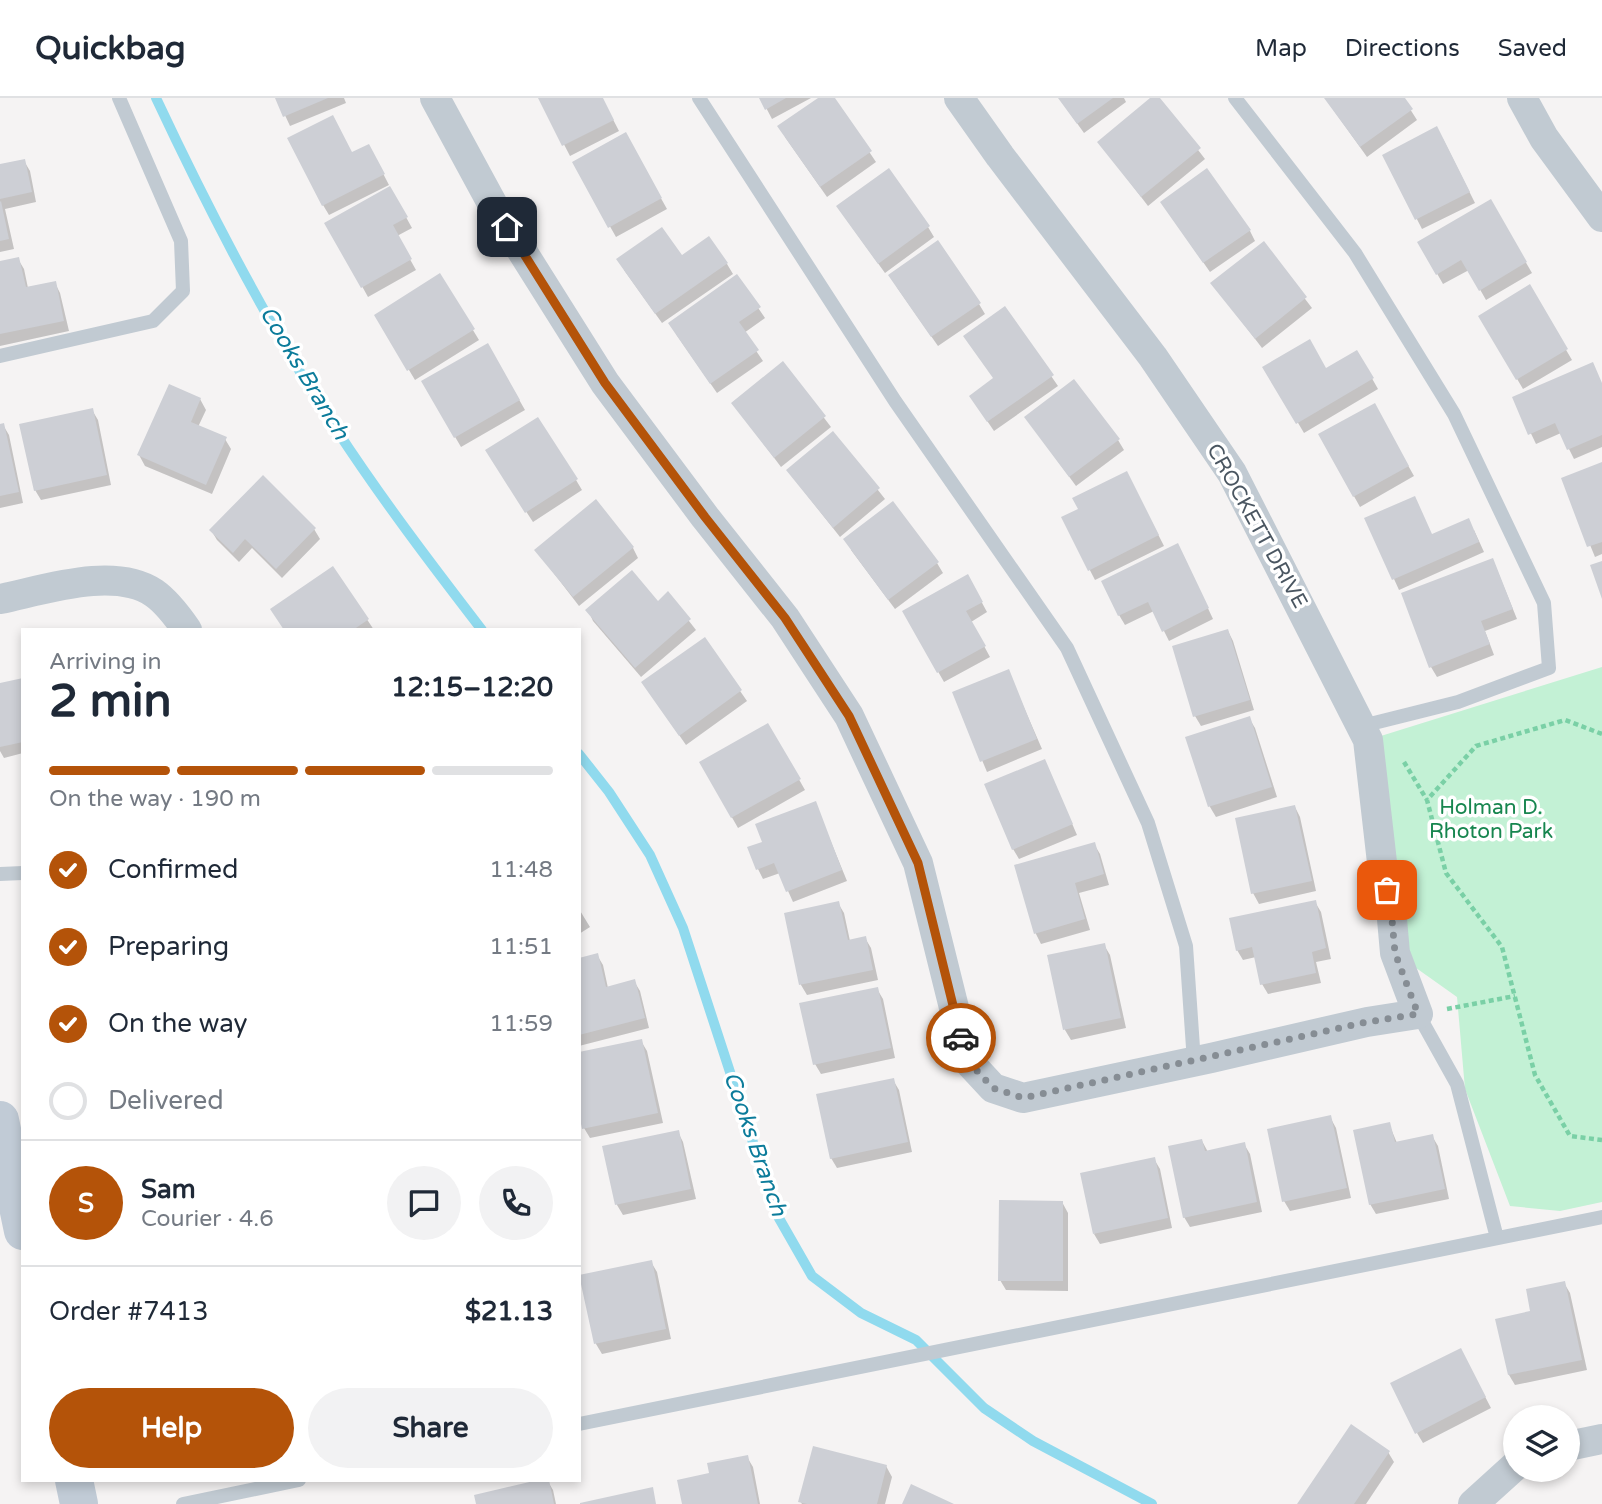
<!DOCTYPE html>
<meta charset="utf-8">
<style>
body{margin:0;font-family:"Varela Round",sans-serif;background:#f2f2f3;color:#1f2937;height:100vh;display:flex;flex-direction:column;font-size:26px;white-space:nowrap}
*{box-sizing:border-box;margin:0}
p{font-size:23px;color:#747a83}
.icon{flex:none;width:38px;height:38px;fill:none;stroke:currentColor;stroke-width:2;stroke-linecap:round;stroke-linejoin:round}
.map{position:relative;flex:1;overflow:hidden}
.details{position:absolute;left:21px;top:530px;width:560px;height:854px;display:flex;flex-direction:column;background:#fff;border-radius:0px;box-shadow:0 4px 10px #0003}
.details>*{flex:none}
.buttons{position:absolute;left:1503px;top:1307px;display:grid;gap:14px}
.buttons a{display:grid;place-items:center;width:77px;height:77px;border-radius:50%;background:#fff;box-shadow:0 4px 10px #0003;font-size:35px}
.pin{position:absolute;display:grid;place-items:center;width:60px;height:60px;color:#fff;margin:-30px;border-radius:14px;box-shadow:0 4px 10px #0006}
.courier{position:absolute;display:grid;place-items:center;width:70px;height:70px;margin:-35px;border:5px solid #b45309;border-radius:50%;background:#fff;color:#222;box-shadow:0 2px 9px #0007}
.head em{font-style:normal;font-weight:800}
.head div{display:flex;flex-direction:column-reverse}
.head{display:flex;align-items:center;justify-content:space-between;height:119px;padding:0 28px}
h1{font-size:46px;font-weight:800;line-height:52px}
.bar{display:grid;grid-template-columns:repeat(4,1fr);gap:10px 7px;align-content:center;height:84px;padding:0 28px}
.bar i{height:9px;border-radius:5px;background:#e0e1e3}
.bar .selected{background:#b45309}
.bar p{grid-column:span 4}
.line{display:flex;align-items:center;gap:18px;padding:0 28px;border-top:2px solid #e0e1e3}
.line div{flex:1}
.round{display:grid;place-items:center;flex:none;width:74px;height:74px;border-radius:37px;background:#f2f2f3}
ol{padding:0 28px;list-style:none}
li{display:flex;align-items:center;gap:21px;height:77px}
li p{margin-inline-start:auto}
li .icon{padding:7px;border-radius:50%;background:#b45309;color:#fff;stroke-width:4}
li:last-child{color:#747a83}
li i{width:38px;height:38px;border:4px solid #e0e1e3;border-radius:50%}
.primary-button{display:flex;gap:14px;margin-top:auto;padding:14px 28px}
.primary-button a{flex:1;height:80px;border-radius:42px;background:#b45309;color:#fff;font-size:28px;font-weight:800;line-height:80px;text-align:center}
.primary-button a+a{background:#f2f2f3;color:#1f2937}
header{display:flex;align-items:center;gap:42px;box-sizing:border-box;height:98px;padding:0 35px;background:#fff;border-bottom:2px solid #e0e1e3}
header strong{font-size:33px}
nav{display:flex;gap:38px;margin-inline-start:auto;font-size:24px}
.map>svg:first-child{display:block}
.green{fill:#c3f1d5}
.shadow{fill:#0003}
.lines{fill:none;stroke-linecap:round;stroke-linejoin:round}
.stream{stroke:#90daee;stroke-width:10}
.building{fill:#cdcfd5}
.path{stroke:#7ad0a6;stroke-width:4.5;stroke-dasharray:5 3.5;stroke-linecap:butt}
.lane{stroke:#c1cad2;stroke-width:14}
.street{stroke:#c1cad2;stroke-width:30}
.secondary{stroke:#c1cbd6;stroke-width:38}
.done{stroke:#868d94;stroke-width:7;stroke-dasharray:0 12.6}
.route{stroke:#b45309;stroke-width:9}
.labels{text-anchor:middle;dominant-baseline:central;stroke-width:7;stroke-linejoin:round;paint-order:stroke}
.street-label{font-size:21px;fill:#4a5661;stroke:#fff}
.park-label{font-size:21px;fill:#17864f;stroke:#fff}
.water-label{font-size:23px;font-style:italic;fill:#0c7c9b;stroke:#fff}
</style>
<header>
<strong>Quickbag</strong>
<nav><a>Map</a><a>Directions</a><a>Saved</a></nav>
</header>
<div class="map">
<svg width="1602" height="1406" viewBox="0 0 1602 1406">
<rect width="100%" height="100%" fill="#f5f3f3"/>
<path class="green" d="M1602 569V1104L1560 1113 1510 1108 1465 991 1457 899 1395 855 1368 642Z"/>
<path class="shadow" d="M277 0H344L346 5 290 28Z
M540 0H602L619 33 570 58Z
M761 0H811L772 21Z
M821 0H833L876 64 827 99 785 39Z
M1059 0H1124L1126 4 1084 35Z
M1153 0H1158L1205 61 1148 108 1099 44Z
M1325 0H1403L1417 22 1367 59Z
M625 36 667 111 616 139 574 65Z
M1443 41 1475 105 1422 131 1384 57Z
M352 56 374 58 389 87 329 117 323 107Z
M24 63 30 73 36 104 5 111 14 151 0 154V68Z
M390 90 412 130 397 138 416 172 368 199 327 125Z
M1490 103 1532 175 1486 202 1469 172 1443 186 1419 144Z
M1168 114 1250 133 1255 143 1210 174Z
M844 118 928 129 934 139 885 175Z
M1263 146 1312 210 1262 250 1213 186Z
M681 159 727 166 733 176 662 225 624 172Z
M18 161 24 171 28 190 55 185 60 195 69 233 0 248V165Z
M440 178 479 242 415 282 376 217Z
M737 179 765 220 744 235 763 263 717 295 676 236Z
M896 188 979 206 985 216 938 248Z
M1529 189 1572 262 1523 291 1480 218Z
M1005 211 1058 288 994 333 977 308 995 281Z
M488 247 525 312 461 349 423 284Z
M1357 254 1378 291 1304 335 1265 269 1326 272Z
M783 266 831 329 781 369 733 305Z
M1602 286V349L1574 361 1561 335 1536 346 1514 300Z
M200 301 206 312 198 329 225 341 231 351 212 396 145 368 139 357Z
M1374 307 1414 378 1360 409 1320 337Z
M92 312 98 322 111 387 41 402 35 392Z
M1026 320 1118 342 1124 352 1076 388Z
M3 327 9 337 23 405 0 410V328Z
M833 335 885 401 840 439 788 373Z
M493 363 576 382 582 392 533 424Z
M1602 366V456L1595 459 1563 381Z
M1132 385 1164 448 1095 482 1063 420Z
M1367 421 1432 437 1474 432 1484 454 1399 492Z
M314 431 320 441 282 480 252 450 239 464 217 442 211 432Z
M633 450 638 460 579 508 536 452Z
M851 452 937 465 943 475 895 511Z
M1183 457 1213 521 1169 543 1154 513 1125 527 1119 517Z
M1493 462 1517 521 1485 533 1494 557 1437 579 1431 569Z
M333 470 374 532H285Z
M968 479 987 514 971 524 990 559 944 584 904 514Z
M668 496 696 532 641 579 593 523 588 512 658 505Z
M1228 533 1233 543 1254 612 1201 628 1195 618Z
M704 541 747 603 686 647 649 594Z
M1008 573 1042 651 987 674 954 595Z
M23 581V655L4 660 0 653V586Z
M1249 620 1255 630 1277 699 1216 719 1210 709 1187 640Z
M768 627 805 692 738 730 701 665Z
M1045 663 1077 737 1019 761 1013 751Z
M815 705 847 783 793 804 780 775 763 781 758 771 764 745Z
M1295 709 1300 719 1316 793 1259 806 1253 795Z
M1094 746 1100 756 1109 787 1079 795 1090 832 1041 846 1036 836 1017 769Z
M1315 804 1321 814 1331 861 1316 864 1321 885 1268 896 1262 886 1256 859 1243 862 1237 852Z
M838 805 844 815 850 843 865 840 871 850 878 882 807 897 801 887 786 816Z
M579 811 590 829 579 836Z
M1104 847 1110 857 1126 930 1071 942 1065 932 1049 859Z
M597 857 603 867 608 890 634 883 640 893 649 930 579 948V862Z
M877 891 883 901 895 960 821 976 815 966Z
M641 943 647 953 663 1025 590 1040 584 1030Z
M893 982 899 992 912 1054 837 1070 831 1060Z
M1330 1019 1336 1030 1351 1100 1290 1113 1284 1103Z
M1389 1026 1397 1045 1432 1038 1438 1048 1449 1101 1376 1116 1370 1106Z
M678 1034 683 1044 696 1101 623 1117 617 1107 605 1050Z
M1202 1043 1208 1054 1244 1046 1250 1056 1262 1114 1190 1129 1184 1119Z
M1154 1061 1160 1071 1172 1130 1100 1146 1094 1136Z
M1062 1104 1068 1115V1193L1006 1192 1000 1182Z
M651 1164 657 1174 671 1241 602 1256 596 1246 582 1179Z
M1564 1185 1570 1195 1587 1272 1515 1287 1509 1277 1497 1222 1532 1214Z
M1466 1262 1491 1310 1423 1345 1417 1335Z
M1388 1354 1394 1364 1366 1406H1299Z
M747 1359 753 1369 760 1406H684L711 1376Z
M886 1368 892 1379 885 1406H802L800 1403Z
M547 1382 553 1392 556 1406H478Z"/>
<g class="lines">
<path class="stream" d="M156 0C209 113 267 226 336 331 381 400 432 467 482 532
M579 656 609 694 650 757 683 830 776 1115 812 1178 861 1215 916 1242 984 1310 1033 1343 1152 1406"/>
</g>
<path class="building" d="M275 0H328L283 19Z
M538 0H603L614 22 562 48Z
M759 0H786L765 12Z
M818 0H835L872 53 820 89 777 28Z
M1058 0H1113L1077 26Z
M1150 0H1160L1201 50 1141 99 1097 44Z
M1324 0H1405L1413 11 1360 49Z
M333 17 352 54 369 46 385 76 322 108 287 40Z
M1437 28 1470 94 1415 122 1382 57Z
M626 34 662 100 608 130 572 64Z
M25 61 32 94 0 101V66Z
M889 70 930 128 878 166 836 108Z
M1207 70 1251 132 1203 165 1160 104Z
M390 88 408 119 393 127 412 161 361 190 324 125Z
M1491 101 1527 164 1479 193 1461 162 1436 177 1417 144Z
M1 103 9 141 0 143V104Z
M662 129 682 157 709 138 728 165 655 216 616 161Z
M938 142 981 205 931 239 888 177Z
M1264 143 1307 199 1255 241 1210 185Z
M19 159 26 189 56 183 64 223 0 236V163Z
M440 175 475 231 407 273 374 217Z
M737 176 761 209 739 224 759 252 710 286 668 225Z
M1530 186 1568 251 1516 282 1478 218Z
M1005 208 1054 277 987 324 969 298 993 280 963 238Z
M1310 241 1326 270 1357 252 1374 280 1296 326 1262 269Z
M488 245 520 302 454 340 421 283Z
M783 263 826 318 774 360 731 305Z
M1593 264 1602 285V337L1567 352 1555 325 1528 337 1512 299Z
M1074 281 1120 341 1069 379 1024 319Z
M169 286 201 300 191 324 227 339 206 387 137 357Z
M1375 305 1409 368 1353 399 1318 336Z
M93 310 107 377 34 393 19 326Z
M538 319 578 381 525 415 485 352Z
M4 325 19 394 0 398V326Z
M833 333 880 390 833 430 786 372Z
M1602 364V444L1587 449 1561 380Z
M1127 373 1159 437 1088 473 1061 419 1078 411 1072 400Z
M263 377 316 430 276 471 245 441 233 455 209 432Z
M1415 398 1432 436 1469 420 1479 444 1392 482 1364 420Z
M596 401 634 449 573 499 534 452Z
M893 403 939 464 888 502 843 441Z
M1178 445 1209 510 1162 534 1148 504 1118 518 1101 483Z
M1493 460 1513 511 1481 523 1490 546 1429 570 1401 495Z
M1602 463V501L1590 467Z
M333 468 369 521 353 532H284L270 511Z
M632 472 658 503 668 493 691 521 635 570 585 512Z
M968 476 983 504 966 513 986 548 937 575 902 513Z
M1228 531 1250 602 1193 619 1172 548Z
M705 539 742 592 679 638 641 584Z
M1009 571 1037 641 980 664 952 594Z
M23 580V644L0 649V585Z
M1250 618 1272 689 1208 709 1185 639Z
M768 625 801 681 731 720 699 664Z
M1045 661 1073 726 1012 752 984 686Z
M816 703 842 772 786 794 774 765 756 772 747 749 762 744 755 726Z
M1295 707 1312 783 1251 796 1235 720Z
M1095 744 1104 776 1075 785 1085 821 1034 836 1014 767Z
M1316 802 1326 850 1312 854 1316 875 1260 887 1252 849 1236 853 1229 820Z
M839 803 848 842 866 838 873 872 799 887 784 815Z
M1105 845 1121 920 1063 932 1047 857Z
M598 855 606 889 635 881 645 920 579 937V860Z
M878 889 891 950 813 967 799 905Z
M642 941 658 1015 582 1031 579 1016V954Z
M894 980 908 1044 830 1061 816 996Z
M1331 1017 1347 1090 1282 1104 1267 1031Z
M1390 1024 1395 1044 1433 1036 1445 1091 1369 1107 1353 1032Z
M679 1032 691 1091 615 1107 602 1048Z
M1202 1041 1205 1053 1245 1044 1257 1104 1183 1120 1168 1048Z
M1155 1059 1168 1120 1093 1136 1080 1075Z
M999 1102 1063 1103V1183H998Z
M652 1162 666 1231 594 1246 579 1177Z
M1565 1183 1582 1262 1508 1277 1495 1221 1530 1213 1526 1191Z
M1461 1250 1486 1299 1415 1336 1390 1285Z
M1351 1326 1390 1353 1354 1406H1297Z
M813 1348 887 1367 877 1406H807L798 1404Z
M748 1357 758 1406H682L677 1382 709 1375 707 1365Z
M538 1382H549L554 1406H476L474 1397Z
M911 1386 954 1406H902Z
M653 1389 656 1406H580V1405Z"/>
<g class="lines">
<path class="path" d="M1602 636 1565 622 1476 648 1427 702 1446 775 1502 849 1535 977 1570 1038 1602 1042
M1404 664 1427 702
M1447 911 1515 898"/>
<path class="lane" d="M699 0 895 303 1067 550 1148 725 1186 848 1194 964
M1235 0 1355 155 1454 316 1544 505 1549 570 1458 604 1362 628
M0 258 153 223 183 193 181 143 119 0
M0 776 23 775
M1418 916 1457 986 1497 1140
M579 1326 1602 1119
M183 1406 299 1382"/>
<path class="street" d="M435 0 493 107 605 285 705 419 785 520 849 618 918 765 967 962 993 990 1023 1000 1211 960 1367 924 1418 916 1395 855 1391 810 1383 773 1368 642 1232 375 1153 259 1000 58 959 0
M1522 0 1544 40 1602 119
M0 501C44 492 114 468 154 495 167 504 178 519 187 532
M1568 1348 1602 1341
M1473 1406 1516 1367"/>
<path class="secondary" d="M0 1022 23 1133
M74 1382 79 1406"/>
</g>
<g class="lines">
<path class="done" d="M961 940 967 962 993 990 1023 1000 1367 924 1418 916 1395 855 1391 810 1387 792"/>
<path class="route" d="M507 129 605 285 705 419 785 520 849 618 918 765 961 940"/>
</g>
<g class="labels">
<g class="street-label">
<text transform="translate(1257 428) rotate(61)">CROCKETT DRIVE</text>
</g>
<g class="park-label">
<text x="1491" y="709">Holman D.<tspan x="1491" dy="24">Rhoton Park</tspan></text>
</g>
<g class="water-label">
<text transform="translate(304 275) rotate(59)">Cooks Branch</text>
<text transform="translate(755 1046) rotate(71)">Cooks Branch</text>
</g>
</g>
</svg>
<div class="buttons">
<a><svg class="icon" aria-label="layers" viewBox="0 0 24 24"><path d="M12 4l9 5-9 5-9-5zM3 14l9 5 9-5"/></svg></a>
</div>
<div class="pin" style="left:1387px;top:792px;background:#ea580c"><svg class="icon" aria-label="bag" viewBox="0 0 24 24"><path d="M5 8h14l-1 12H6zM9 8a3 3 0 0 1 6 0"/></svg></div>
<div class="pin" style="left:507px;top:129px;background:#1f2937"><svg class="icon" aria-label="home" viewBox="0 0 24 24"><path d="M3 11l9-7 9 7M6 9v11h12V9"/></svg></div>
<div class="courier" style="left:961px;top:940px"><svg class="icon" aria-label="car" viewBox="0 0 24 24"><path d="M5 17H2v-5l4-1 3-4h7l3 4 3 1v5h-3M9 17h6M6 11h13"/><circle cx="7" cy="17" r="2"/><circle cx="17" cy="17" r="2"/></svg></div>
<section class="details">
<div class="head"><div><h1>2 min</h1><p>Arriving in</p></div><em>12:15–12:20</em></div>
<div class="bar"><i class="selected"></i><i class="selected"></i><i class="selected"></i><i></i><p>On the way · 190 m</p></div>
<ol>
<li><svg class="icon" aria-label="check" viewBox="0 0 24 24"><path d="M5 12l5 5 9-10"/></svg>Confirmed<p>11:48</p></li>
<li><svg class="icon" aria-label="check" viewBox="0 0 24 24"><path d="M5 12l5 5 9-10"/></svg>Preparing<p>11:51</p></li>
<li><svg class="icon" aria-label="check" viewBox="0 0 24 24"><path d="M5 12l5 5 9-10"/></svg>On the way<p>11:59</p></li>
<li><i></i>Delivered</li>
</ol>
<div class="line" style="height:126px"><b class="round" style="background:#b45309;color:#fff">S</b><div><b>Sam</b><p>Courier · 4.6</p></div><a class="round"><svg class="icon" aria-label="chat" viewBox="0 0 24 24"><path d="M4 5h16v11H9l-5 4z"/></svg></a><a class="round"><svg class="icon" aria-label="phone" viewBox="0 0 24 24"><path d="M5 4h4l2 5-3 2q2 4 5 5l2-3 5 2v4C11 20 4 13 5 4z"/></svg></a></div>
<div class="line" style="height:91px"><div>Order #7413</div><b>$21.13</b></div>
<div class="primary-button"><a>Help</a><a>Share</a></div>
</section>
</div>
